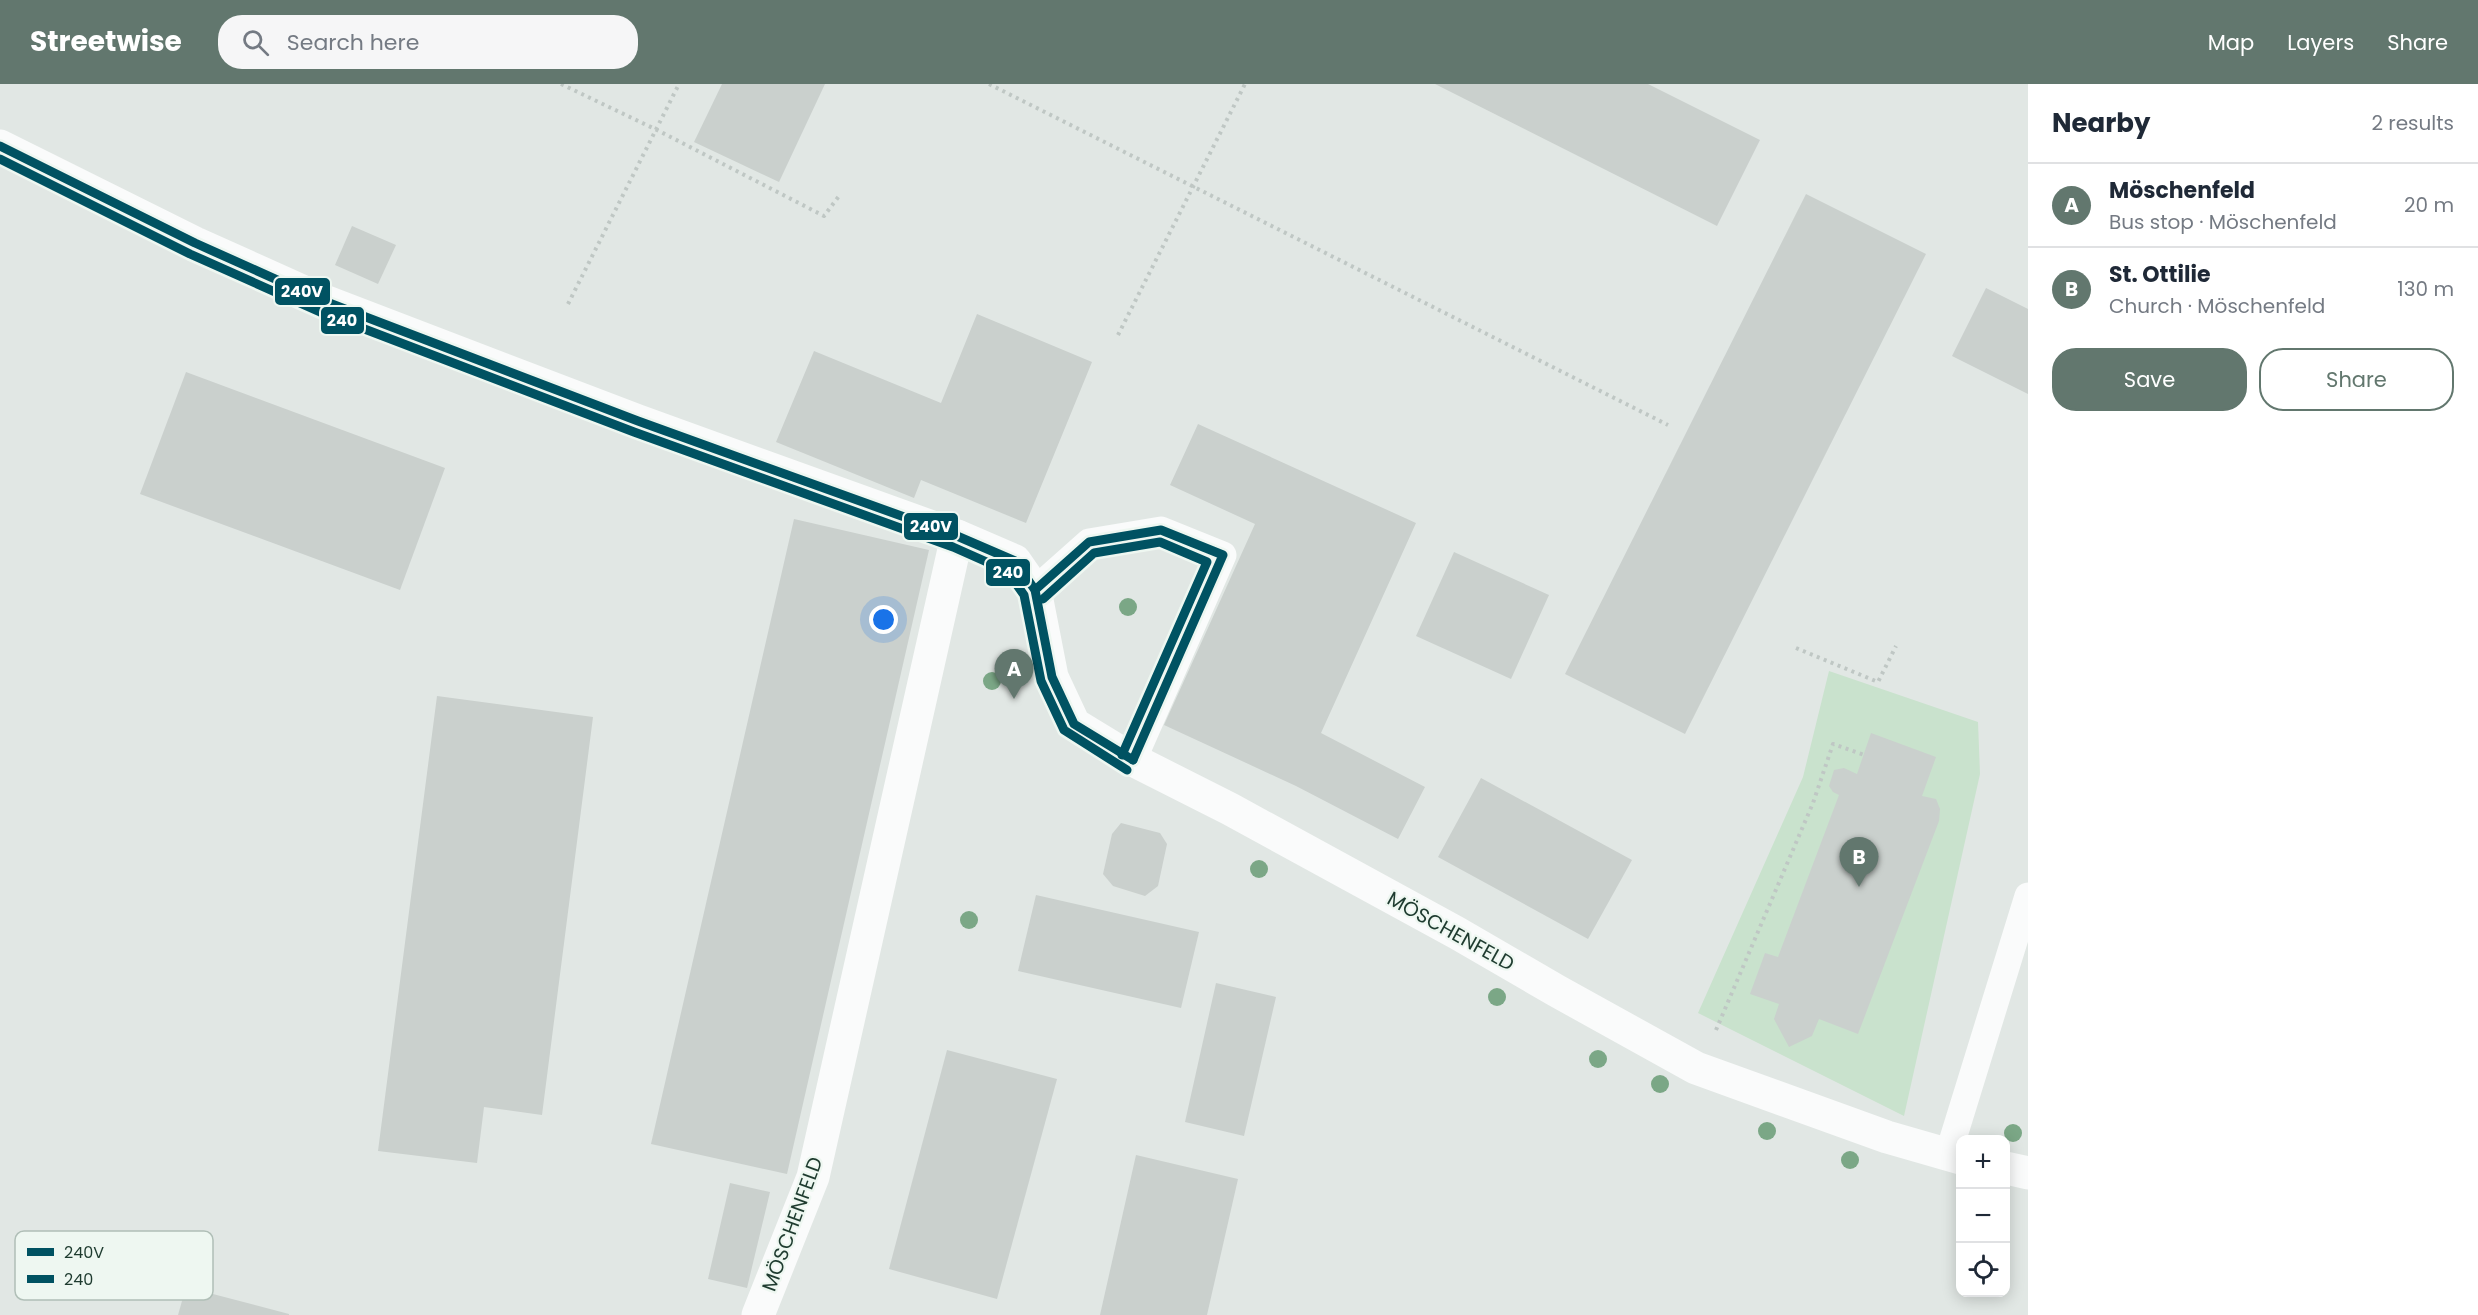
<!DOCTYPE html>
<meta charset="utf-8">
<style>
:root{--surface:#fff;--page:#f6f6f7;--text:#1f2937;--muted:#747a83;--line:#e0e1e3;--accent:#62776e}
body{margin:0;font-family:Poppins,sans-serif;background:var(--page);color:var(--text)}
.controls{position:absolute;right:18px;bottom:18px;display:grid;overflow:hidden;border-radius:12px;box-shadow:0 3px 15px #0003}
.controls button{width:54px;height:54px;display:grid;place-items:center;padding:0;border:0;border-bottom:2px solid var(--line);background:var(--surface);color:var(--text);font:30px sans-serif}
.you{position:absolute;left:884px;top:536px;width:21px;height:21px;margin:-15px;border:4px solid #fff;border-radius:50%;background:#1a73e8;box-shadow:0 0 0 9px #1a73e833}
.badge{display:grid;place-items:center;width:39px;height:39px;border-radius:50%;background:var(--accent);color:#fff;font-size:20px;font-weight:700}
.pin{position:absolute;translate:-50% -50px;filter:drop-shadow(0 2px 3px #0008)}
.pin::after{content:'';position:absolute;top:32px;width:21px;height:18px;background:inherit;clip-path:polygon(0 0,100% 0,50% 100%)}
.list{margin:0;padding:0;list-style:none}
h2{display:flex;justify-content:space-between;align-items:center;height:78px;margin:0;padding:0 24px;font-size:26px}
h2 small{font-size:20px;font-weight:400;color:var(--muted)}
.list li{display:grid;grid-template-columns:39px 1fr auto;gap:18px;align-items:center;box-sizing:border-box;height:84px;padding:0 24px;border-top:2px solid var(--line)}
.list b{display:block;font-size:22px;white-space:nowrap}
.list p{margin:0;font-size:20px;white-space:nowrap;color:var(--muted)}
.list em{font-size:20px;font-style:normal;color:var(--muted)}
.actions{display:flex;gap:12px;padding:18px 24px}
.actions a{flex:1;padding:14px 0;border:2px solid var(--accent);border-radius:24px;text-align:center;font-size:21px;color:var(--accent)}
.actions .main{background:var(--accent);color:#fff}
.icon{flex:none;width:33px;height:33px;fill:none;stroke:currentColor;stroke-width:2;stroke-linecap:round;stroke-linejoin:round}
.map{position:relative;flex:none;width:2028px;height:1231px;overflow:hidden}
header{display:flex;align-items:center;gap:36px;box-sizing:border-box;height:84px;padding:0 30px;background:var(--accent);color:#fff}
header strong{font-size:28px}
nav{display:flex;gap:33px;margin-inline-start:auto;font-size:21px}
.search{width:420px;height:54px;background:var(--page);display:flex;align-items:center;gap:15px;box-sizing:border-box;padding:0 21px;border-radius:24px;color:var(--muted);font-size:22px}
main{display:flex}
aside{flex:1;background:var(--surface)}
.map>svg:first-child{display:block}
</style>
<header>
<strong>Streetwise</strong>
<div class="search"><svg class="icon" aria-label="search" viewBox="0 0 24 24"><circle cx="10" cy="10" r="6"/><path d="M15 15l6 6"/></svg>Search here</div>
<nav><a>Map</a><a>Layers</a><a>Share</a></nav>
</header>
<main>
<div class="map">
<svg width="2028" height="1231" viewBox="0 0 2028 1231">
<rect width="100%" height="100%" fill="#e1e7e4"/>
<!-- green -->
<path fill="#c9e2cd" d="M 1829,587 L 1978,638 L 1980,690 L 1904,1032 L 1698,929 L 1803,693 Z"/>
<!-- building -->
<g fill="#cad0cd">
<path d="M 722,0 L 825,0 L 779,98 L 694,58 Z"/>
<path d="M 1435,0 L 1648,0 L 1760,56 L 1717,142 Z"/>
<path d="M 1806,110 L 1926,170 L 1685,650 L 1565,590 Z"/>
<path d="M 352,142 L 396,161 L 378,200 L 335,181 Z"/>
<path d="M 1986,204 L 2028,225 L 2028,310 L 1952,272 Z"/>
<path d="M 977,230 L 1092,278 L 1026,439 L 921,396 L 914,414 L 776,358 L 814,267 L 941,319 Z"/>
<path d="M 186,288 L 445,384 L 400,506 L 140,410 Z"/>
<path d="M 1198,340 L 1416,439 L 1321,649 L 1425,703 L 1398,755 L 1296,702 L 1164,641 L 1255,440 L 1170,401 Z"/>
<path d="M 794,435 L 929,466 L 787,1090 L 651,1060 Z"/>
<path d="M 1454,468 L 1549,511 L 1511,595 L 1416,552 Z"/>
<path d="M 437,612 L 593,633 L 542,1031 L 484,1023 L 477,1079 L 378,1067 Z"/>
<path d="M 1871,649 L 1936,673 L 1922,712 L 1936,715 L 1940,725 L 1939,737 L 1858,950 L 1819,935 L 1812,952 L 1789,963 L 1774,935 L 1779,920 L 1750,910 L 1765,869 L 1778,873 L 1839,711 L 1833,708 L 1829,702 L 1834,686 L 1844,684 L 1857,690 Z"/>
<path d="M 1481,694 L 1632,776 L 1588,855 L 1438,773 Z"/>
<path d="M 1121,739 L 1160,749 L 1167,760 L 1158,802 L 1145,812 L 1113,802 L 1103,790 L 1112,750 Z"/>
<path d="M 1036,811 L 1199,848 L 1181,924 L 1018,887 Z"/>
<path d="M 1216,899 L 1276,913 L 1244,1052 L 1185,1038 Z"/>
<path d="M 947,966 L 1057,995 L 997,1215 L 889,1185 Z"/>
<path d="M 1136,1071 L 1238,1095 L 1207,1231 L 1100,1231 Z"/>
<path d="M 730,1099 L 770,1108 L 747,1204 L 708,1195 Z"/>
<path d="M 186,1203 L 289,1230 L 289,1231 L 178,1231 Z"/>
</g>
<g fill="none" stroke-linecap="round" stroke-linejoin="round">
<!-- path -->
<g stroke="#bfc7c4" stroke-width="4" stroke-dasharray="3 4.5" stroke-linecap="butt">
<path d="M 561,0 L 657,46 L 824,132 L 839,112"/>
<path d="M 989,0 L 1668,341"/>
<path d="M 568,220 L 679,0"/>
<path d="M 1118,251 L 1245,0"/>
<path d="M 1796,564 L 1878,598 L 1896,562"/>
<path d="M 1716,946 L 1813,719 L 1833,660 L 1864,671"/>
</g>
<!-- service -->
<g stroke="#fafbfb" stroke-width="27">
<path d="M 1035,506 L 1089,458 L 1161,446 L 1223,471 L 1133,676"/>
<path d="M 1948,1071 L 2028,812"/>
</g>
<!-- minor -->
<g stroke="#fafbfb" stroke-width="33">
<path d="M 0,62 L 195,159 L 324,217 L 638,337 L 957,452 L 1015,477 L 1035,506 L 1052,593 L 1074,640 L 1133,676 L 1230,725 L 1457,849 L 1557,907 L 1696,984 L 1887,1053 L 1960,1074"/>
<path d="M 2006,1084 L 2028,1089"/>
<path d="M 758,1231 L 813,1093 L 957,452"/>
</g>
<defs>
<g id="bus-1">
<path d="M 0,62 L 195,159 L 324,217 L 638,337 L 957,452 L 1015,477 L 1035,506 L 1052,593 L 1074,640 L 1133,676"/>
<path d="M 1035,506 L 1089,458 L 1161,446 L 1223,471 L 1133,676"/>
</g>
<g id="bus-2">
<path d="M 0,75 L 190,170 L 320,228 L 634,348 L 953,463 L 1007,487 L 1024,511 L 1041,597 L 1064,646 L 1127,686"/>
<path d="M 1043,515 L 1094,469 L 1160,458 L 1207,478 L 1122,671"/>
</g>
</defs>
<!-- bus-1 casing -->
<use href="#bus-1" stroke="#eef7f1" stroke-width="14"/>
<!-- bus-2 casing -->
<use href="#bus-2" stroke="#eef7f1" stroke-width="14"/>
<!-- bus-1 -->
<use href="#bus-1" stroke="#005262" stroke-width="9"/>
<!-- bus-2 -->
<use href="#bus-2" stroke="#005262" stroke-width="9"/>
</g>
<!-- trees -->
<g fill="#7ba786">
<circle cx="1128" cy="523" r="9"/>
<circle cx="992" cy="597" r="9"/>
<circle cx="1259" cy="785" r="9"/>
<circle cx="969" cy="836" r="9"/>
<circle cx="1497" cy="913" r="9"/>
<circle cx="1598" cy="975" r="9"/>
<circle cx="1660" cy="1000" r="9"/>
<circle cx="1767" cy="1047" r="9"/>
<circle cx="2013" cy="1049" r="9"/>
<circle cx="1850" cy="1076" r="9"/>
</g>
<g text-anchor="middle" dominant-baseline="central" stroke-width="4.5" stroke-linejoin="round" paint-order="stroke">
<!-- street labels -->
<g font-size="20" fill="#1e3b2f" stroke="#eef7f1">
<text transform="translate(1451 847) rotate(29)">MÖSCHENFELD</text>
<text transform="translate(792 1140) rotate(-70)">MÖSCHENFELD</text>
</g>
</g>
<!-- legend -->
<rect x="15" y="1147" width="198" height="69" rx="9" fill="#eef7f1" stroke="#b0bfb7" stroke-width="1.5"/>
<rect x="27" y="1164" width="27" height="8" fill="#005262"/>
<rect x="27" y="1191" width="27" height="8" fill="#005262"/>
<g font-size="16" fill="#1e3b2f">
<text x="64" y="1174">240V</text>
<text x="64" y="1201">240</text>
</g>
<g stroke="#eef7f1" stroke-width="2">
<rect x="274" y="193" width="57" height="29" rx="6" fill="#005262"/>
<rect x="320" y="222" width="45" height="29" rx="6" fill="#005262"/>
<rect x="903" y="428" width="56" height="29" rx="6" fill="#005262"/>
<rect x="985" y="474" width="46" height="29" rx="6" fill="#005262"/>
</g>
<g font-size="16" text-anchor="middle" font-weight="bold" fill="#fff">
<text x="302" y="213">240V</text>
<text x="342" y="242">240</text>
<text x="931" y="448">240V</text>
<text x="1008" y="494">240</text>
</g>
</svg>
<div class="controls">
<button>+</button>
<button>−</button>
<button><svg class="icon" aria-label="locate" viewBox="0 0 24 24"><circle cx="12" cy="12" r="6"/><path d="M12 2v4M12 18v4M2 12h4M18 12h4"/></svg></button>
</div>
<div class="you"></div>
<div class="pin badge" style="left:1014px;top:615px">A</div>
<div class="pin badge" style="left:1859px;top:803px">B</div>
</div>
<aside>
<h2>Nearby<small>2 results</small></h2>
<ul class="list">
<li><span class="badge">A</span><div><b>Möschenfeld</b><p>Bus stop · Möschenfeld</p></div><em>20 m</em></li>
<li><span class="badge">B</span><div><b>St. Ottilie</b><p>Church · Möschenfeld</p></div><em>130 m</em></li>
</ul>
<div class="actions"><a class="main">Save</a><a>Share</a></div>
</aside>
</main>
